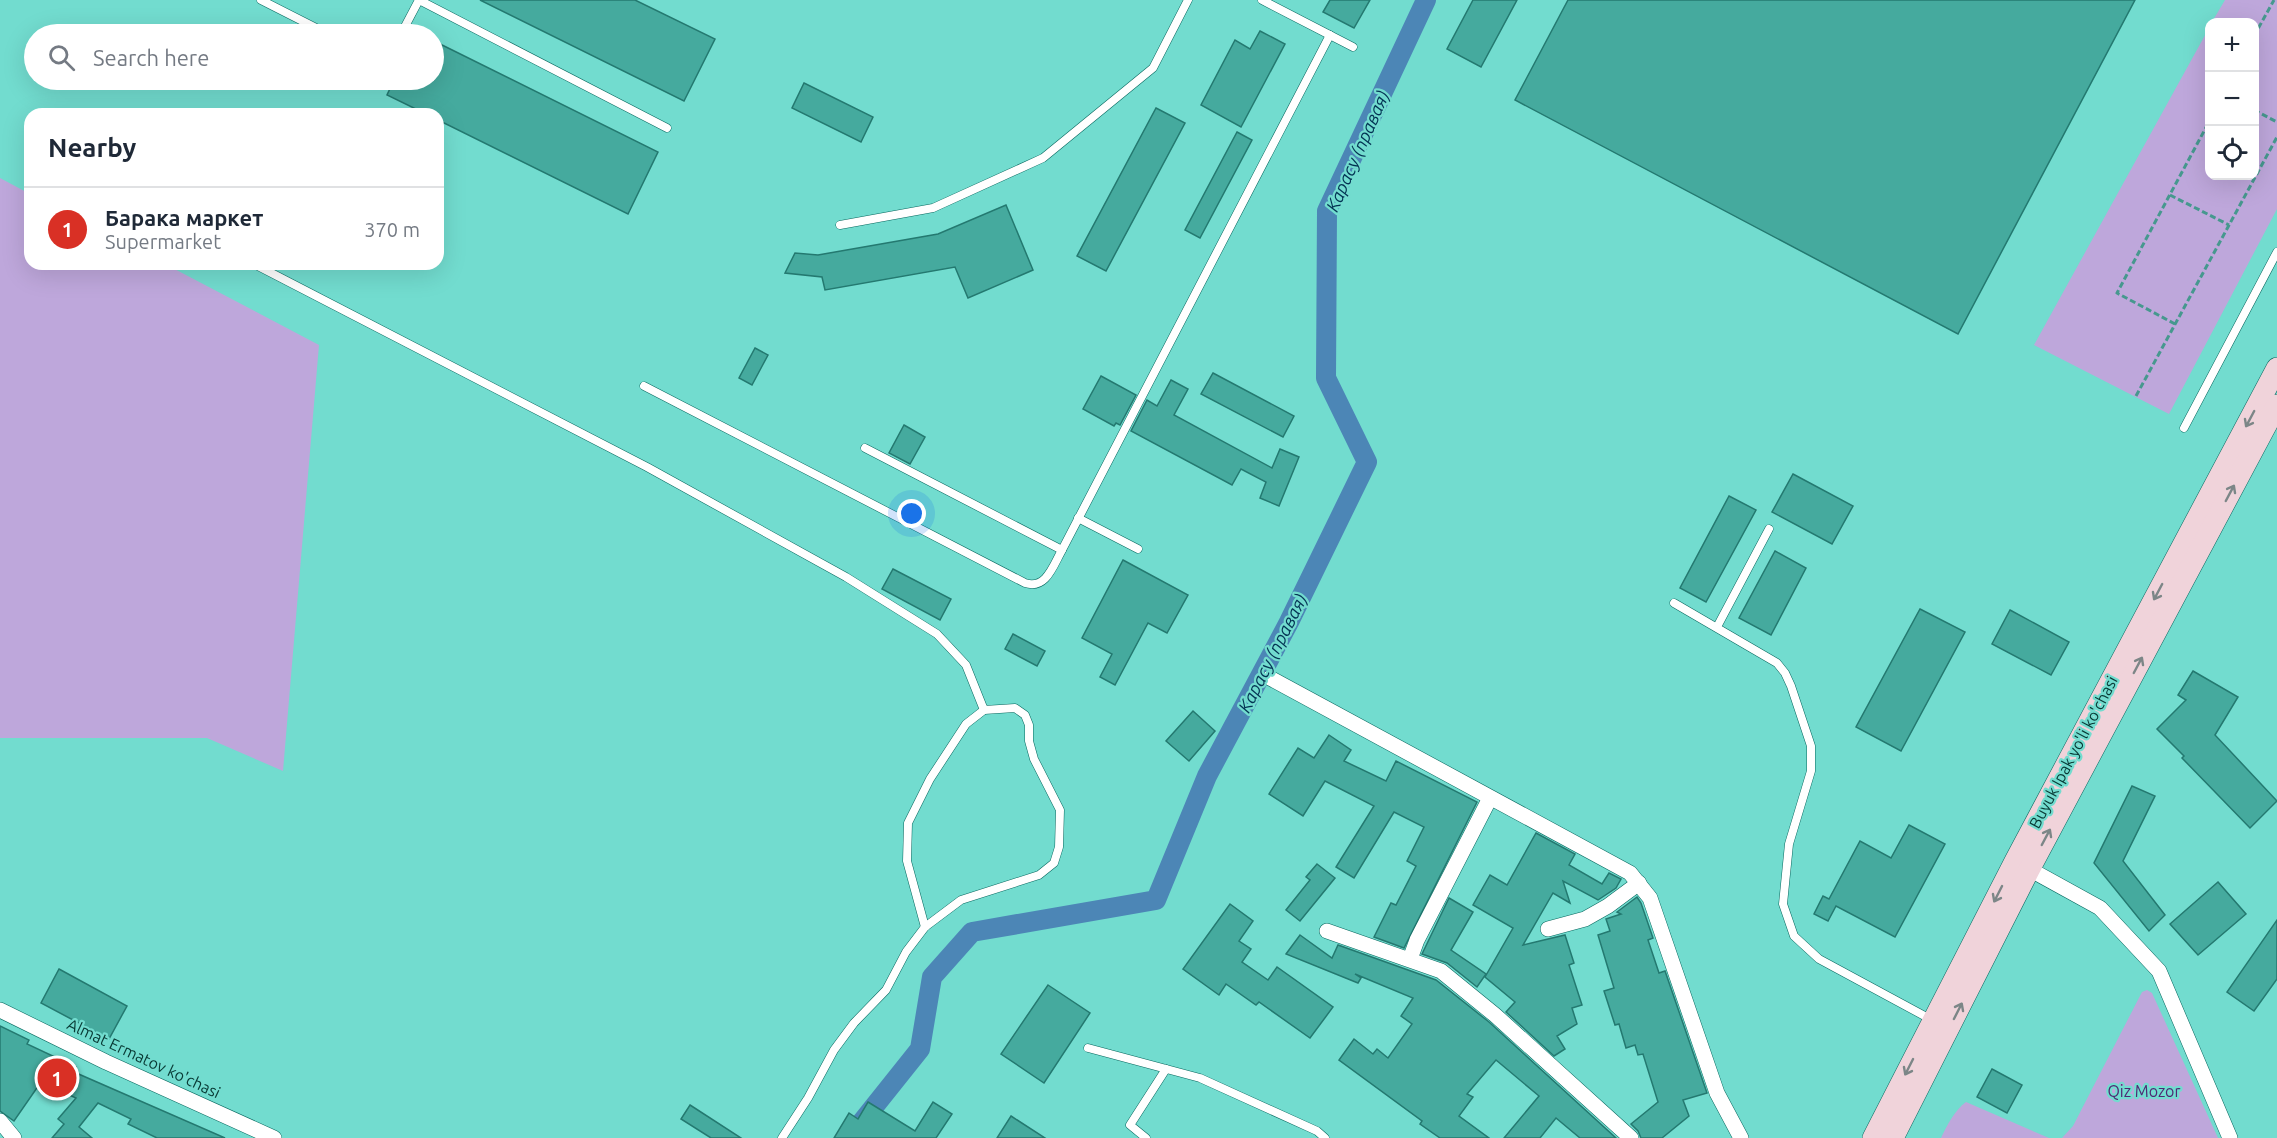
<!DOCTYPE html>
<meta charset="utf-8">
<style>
:root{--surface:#fff;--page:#f2f2f3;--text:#1f2937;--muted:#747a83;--line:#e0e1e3;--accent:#d93025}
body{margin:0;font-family:Ubuntu,sans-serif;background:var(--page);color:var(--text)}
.controls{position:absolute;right:18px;top:18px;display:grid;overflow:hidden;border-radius:12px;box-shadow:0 6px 24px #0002}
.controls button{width:54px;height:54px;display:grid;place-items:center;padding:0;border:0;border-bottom:2px solid var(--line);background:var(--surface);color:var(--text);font:30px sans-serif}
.you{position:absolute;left:912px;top:514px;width:21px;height:21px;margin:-15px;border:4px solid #fff;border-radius:50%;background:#1a73e8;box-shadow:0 0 0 9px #1a73e833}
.badge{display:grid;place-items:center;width:39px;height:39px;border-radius:50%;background:var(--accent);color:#fff;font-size:20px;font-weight:700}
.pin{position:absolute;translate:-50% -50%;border:3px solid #fff;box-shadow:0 2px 6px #0006}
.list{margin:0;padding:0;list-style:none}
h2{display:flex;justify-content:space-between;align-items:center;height:78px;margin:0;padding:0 24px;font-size:26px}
h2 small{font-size:20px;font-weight:400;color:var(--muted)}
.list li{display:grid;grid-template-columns:39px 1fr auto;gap:18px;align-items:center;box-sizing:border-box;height:84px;padding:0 24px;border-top:2px solid var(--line)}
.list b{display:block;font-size:22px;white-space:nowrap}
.list p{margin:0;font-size:20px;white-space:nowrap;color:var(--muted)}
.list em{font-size:20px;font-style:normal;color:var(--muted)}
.icon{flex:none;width:33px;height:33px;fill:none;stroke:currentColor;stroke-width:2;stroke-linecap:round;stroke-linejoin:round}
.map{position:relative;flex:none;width:2277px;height:1138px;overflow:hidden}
.search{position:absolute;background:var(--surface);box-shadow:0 6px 24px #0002;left:24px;top:24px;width:420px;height:66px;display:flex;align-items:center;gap:15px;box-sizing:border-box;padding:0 21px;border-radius:33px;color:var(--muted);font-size:22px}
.panel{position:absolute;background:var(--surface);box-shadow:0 6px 24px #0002;left:24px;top:108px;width:420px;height:162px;border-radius:18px}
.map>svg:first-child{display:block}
</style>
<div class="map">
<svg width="2277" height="1138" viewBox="0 0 2277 1138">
<rect width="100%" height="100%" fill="#72dccf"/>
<!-- green -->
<g fill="#bea7db">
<path d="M 2225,0 L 2277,0 L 2277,209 L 2169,414 L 2034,345 L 2209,28 L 2210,176 L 2254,176 L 2254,22 L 2212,22 Z"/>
<path d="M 0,178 L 30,194 L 30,264 L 165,264 L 319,345 L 283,771 L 207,738 L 0,738 Z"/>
<path d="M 2147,990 L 2152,993 L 2218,1138 L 2062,1138 L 2073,1126 L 2142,992 Z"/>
<path d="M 1966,1102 L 2049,1138 L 1941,1138 C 1947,1125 1955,1110 1966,1102 Z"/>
</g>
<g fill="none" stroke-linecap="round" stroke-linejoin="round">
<!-- canal -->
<path stroke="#4c86b6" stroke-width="20" d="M 849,1138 L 920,1049 L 932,977 L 972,932 L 1156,900 L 1207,776 L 1289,622 L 1367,462 L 1326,378 L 1327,211 L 1426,0"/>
</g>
<!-- building -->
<g fill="#45aa9e" stroke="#247970" stroke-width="1.5">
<path d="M 480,0 L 635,0 L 715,39 L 684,101 Z"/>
<path d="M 1330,0 L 1370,0 L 1354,28 L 1323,12 Z"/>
<path d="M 1473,0 L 1517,0 L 1481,67 L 1447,49 Z"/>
<path d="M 1568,0 L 2135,0 L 1958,334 L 1515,100 Z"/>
<path d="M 1260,31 L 1285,44 L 1241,127 L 1201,105 L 1235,40 L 1250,49 Z"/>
<path d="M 434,41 L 658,152 L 628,214 L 438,120 L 438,114 L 426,114 L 387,95 L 394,80 L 434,80 Z"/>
<path d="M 804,83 L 873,117 L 861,142 L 792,108 Z"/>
<path d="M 1156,108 L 1185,123 L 1106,271 L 1077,256 Z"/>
<path d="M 1237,132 L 1252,140 L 1200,238 L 1185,230 Z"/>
<path d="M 1006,205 L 1033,270 L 968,298 L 955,267 L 825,290 L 822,277 L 785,273 L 795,253 L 818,255 L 938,234 Z"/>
<path d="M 755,348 L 768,355 L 752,385 L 739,378 Z"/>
<path d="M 1213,373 L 1294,416 L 1283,437 L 1201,394 Z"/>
<path d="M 1101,376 L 1136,395 L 1120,425 L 1116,423 L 1114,426 L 1083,409 Z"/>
<path d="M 1171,380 L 1188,389 L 1174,415 L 1272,468 L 1280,449 L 1299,457 L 1279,506 L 1260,498 L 1266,482 L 1241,469 L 1232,485 L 1131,431 L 1147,400 L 1157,406 Z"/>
<path d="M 904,425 L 925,437 L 910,464 L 889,453 Z"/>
<path d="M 1793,474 L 1853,506 L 1832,544 L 1772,512 Z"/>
<path d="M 1729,496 L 1756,510 L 1706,602 L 1680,588 Z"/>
<path d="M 1775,551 L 1806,568 L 1771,635 L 1739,618 Z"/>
<path d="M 1123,560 L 1188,595 L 1167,633 L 1148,623 L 1115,685 L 1100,677 L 1112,654 L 1082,638 Z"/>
<path d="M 893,569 L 951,599 L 940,620 L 882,589 Z"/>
<path d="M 1920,609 L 1965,632 L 1901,751 L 1856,727 Z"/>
<path d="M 2010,610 L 2069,642 L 2051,675 L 1992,644 Z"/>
<path d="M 1013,634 L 1045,651 L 1037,666 L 1005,649 Z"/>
<path d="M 2193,671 L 2238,697 L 2215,735 L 2277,801 L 2250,828 L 2182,758 L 2184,756 L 2157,729 L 2186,700 L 2178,695 Z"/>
<path d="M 1193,711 L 1215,731 L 1189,761 L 1166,741 Z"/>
<path d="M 1329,735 L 1351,750 L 1344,761 L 1386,781 L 1396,761 L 1477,802 L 1404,948 L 1374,937 L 1391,903 L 1396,905 L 1416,866 L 1407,861 L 1424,827 L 1394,812 L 1354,878 L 1336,867 L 1374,806 L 1325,781 L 1303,816 L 1269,794 L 1298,748 L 1314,758 Z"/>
<path d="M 2132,786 L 2155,796 L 2123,861 L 2165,915 L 2149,931 L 2094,863 Z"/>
<path d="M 1909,825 L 1945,844 L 1895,937 L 1836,906 L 1828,921 L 1814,914 L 1823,896 L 1829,899 L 1860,841 L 1891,858 Z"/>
<path d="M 1536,833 L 1575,854 L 1569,865 L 1602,884 L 1609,873 L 1621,879 L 1616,888 L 1598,900 L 1563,881 L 1570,903 L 1553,893 L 1523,945 L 1565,935 L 1574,963 L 1569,965 L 1582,1005 L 1572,1008 L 1577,1024 L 1557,1036 L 1565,1049 L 1554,1056 L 1506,1012 L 1515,1002 L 1485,977 L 1513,928 L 1473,905 L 1490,875 L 1507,885 Z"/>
<path d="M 1317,864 L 1335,878 L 1300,921 L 1286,910 L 1310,880 L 1306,877 Z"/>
<path d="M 2218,882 L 2246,914 L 2198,955 L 2170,924 Z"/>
<path d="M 1637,897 L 1641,903 L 1653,938 L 1648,940 L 1659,973 L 1665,971 L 1707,1093 L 1683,1100 L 1689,1116 L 1662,1138 L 1641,1138 L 1638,1131 L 1631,1124 L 1658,1102 L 1643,1054 L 1638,1055 L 1635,1045 L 1626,1048 L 1619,1024 L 1615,1025 L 1604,991 L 1614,988 L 1598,935 L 1610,931 L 1606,919 L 1621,914 L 1617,912 Z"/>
<path d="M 1449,898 L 1473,912 L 1451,950 L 1486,974 L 1477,987 L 1447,963 L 1422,954 Z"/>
<path d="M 1230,904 L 1253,921 L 1239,941 L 1251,949 L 1242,962 L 1268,980 L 1277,967 L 1333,1007 L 1310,1038 L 1259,1002 L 1256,1005 L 1226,984 L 1219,995 L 1183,969 Z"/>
<path d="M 2277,920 L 2277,979 L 2254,1011 L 2227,992 Z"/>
<path d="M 1300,935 L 1332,958 L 1338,945 L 1436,980 L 1489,1022 L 1616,1138 L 1580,1138 L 1556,1118 L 1540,1138 L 1504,1138 L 1539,1096 L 1496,1060 L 1467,1094 L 1473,1097 L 1459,1116 L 1489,1138 L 1440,1138 L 1420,1124 L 1422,1121 L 1339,1060 L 1354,1039 L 1373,1054 L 1377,1049 L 1388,1058 L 1412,1024 L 1401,1016 L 1413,998 L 1355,974 L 1361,978 L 1358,983 L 1286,954 Z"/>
<path d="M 59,969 L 127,1006 L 109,1039 L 41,1003 Z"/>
<path d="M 1048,985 L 1090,1013 L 1044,1083 L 1001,1054 Z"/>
<path d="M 0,1026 L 29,1040 L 27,1044 L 76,1067 L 74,1072 L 225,1138 L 157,1138 L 128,1124 L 131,1119 L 98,1103 L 79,1127 L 92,1138 L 52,1138 L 64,1124 L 58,1119 L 76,1098 L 41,1082 L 14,1121 L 0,1111 Z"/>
<path d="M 1992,1069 L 2022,1085 L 2007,1113 L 1977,1097 Z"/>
<path d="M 868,1102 L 915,1131 L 933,1102 L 952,1114 L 936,1138 L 834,1138 L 849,1113 L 858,1119 Z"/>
<path d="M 690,1105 L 741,1138 L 711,1138 L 681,1119 Z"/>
<path d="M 1011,1116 L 1045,1138 L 997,1138 Z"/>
</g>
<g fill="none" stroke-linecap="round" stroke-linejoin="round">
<defs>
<g id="lane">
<path d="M 261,0 L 328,34"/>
<path d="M 419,0 L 667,128"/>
<path d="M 1262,0 L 1353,47"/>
<path d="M 401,34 L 419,0"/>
<path d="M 840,225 L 933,208 L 1043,158 L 1153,68 L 1188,0"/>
<path d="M 254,264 L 647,467 L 846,577 L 937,634 L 966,665 L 984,710 L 1015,708 L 1025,715 L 1029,725 L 1029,741 L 1034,759 L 1060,810 L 1059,847 L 1054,863 L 1039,875 L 961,900 L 925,927 L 906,952 L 886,990 L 854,1023 L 834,1050 L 808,1098 L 782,1138"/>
<path d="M 644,386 L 1025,583 C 1046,590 1053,566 1062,550 L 1330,35"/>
<path d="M 2184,428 L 2277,252"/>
<path d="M 865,448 L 1062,550"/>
<path d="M 1078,518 L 1138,549"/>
<path d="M 1674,603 L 1777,663 L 1785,673 L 1791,686 L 1811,746 L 1811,771 L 1789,844 L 1783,904 L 1794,936 L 1819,959 L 1932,1020"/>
<path d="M 1717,627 L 1769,529"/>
<path d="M 925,927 L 907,861 L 908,823 L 930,779 L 966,724 L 984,710"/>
<path d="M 1088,1048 L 1200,1078 L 1317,1131 L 1325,1138"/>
<path d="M 1146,1138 L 1130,1125 L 1166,1069"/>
</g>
<g id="street">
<path d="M 1270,678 L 1630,873 L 1650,898 L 1717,1093 L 1741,1138"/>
<path d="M 2022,865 L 2100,908 L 2159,971 L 2230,1138"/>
<path d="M 1548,929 L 1585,919 L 1608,906 L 1639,883"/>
<path d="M 1327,931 L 1441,971 L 1495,1015 L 1631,1138"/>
<path d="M 1410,959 L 1417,940 L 1490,798"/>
<path d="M 0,1010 L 106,1062 L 274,1138"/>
<path d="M 0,1121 L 14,1138"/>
</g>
<g id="secondary">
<path d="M 1873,1138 L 2015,861 L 2277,368"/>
<path d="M 1893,1138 L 2029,870 L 2277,405"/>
</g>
</defs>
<!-- lane casing -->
<use href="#lane" stroke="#07685f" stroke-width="9"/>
<!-- street casing -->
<use href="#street" stroke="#07685f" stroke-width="16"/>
<!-- secondary casing -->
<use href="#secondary" stroke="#07685f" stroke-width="22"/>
<!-- path -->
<g stroke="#46988e" stroke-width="3" stroke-dasharray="6 3" stroke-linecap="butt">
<path d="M 2254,36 L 2274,0"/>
<path d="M 2254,110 L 2277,122"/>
<path d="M 2170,195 L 2229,225"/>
<path d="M 2175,324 L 2117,293 L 2210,120"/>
<path d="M 2136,396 L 2277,137"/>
</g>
<!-- lane -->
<use href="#lane" stroke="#fff" stroke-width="8"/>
<!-- street -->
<use href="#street" stroke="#fff" stroke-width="15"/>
<!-- secondary -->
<use href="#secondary" stroke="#f0d3da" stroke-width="21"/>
</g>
<!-- one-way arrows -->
<defs><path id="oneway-shaft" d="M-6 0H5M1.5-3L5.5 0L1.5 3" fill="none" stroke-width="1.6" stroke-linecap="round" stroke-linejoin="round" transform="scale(1.5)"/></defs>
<g stroke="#7c8687">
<use href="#oneway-shaft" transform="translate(2250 419) rotate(118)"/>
<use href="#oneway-shaft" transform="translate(2230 493) rotate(-62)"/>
<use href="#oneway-shaft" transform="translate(2158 592) rotate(118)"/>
<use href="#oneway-shaft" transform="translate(2138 665) rotate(-62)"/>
<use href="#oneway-shaft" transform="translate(2046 837) rotate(-62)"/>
<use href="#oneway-shaft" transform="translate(1998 894) rotate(117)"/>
<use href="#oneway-shaft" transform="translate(1958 1011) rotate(-63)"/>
<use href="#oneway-shaft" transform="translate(1909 1067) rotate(117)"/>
</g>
<g text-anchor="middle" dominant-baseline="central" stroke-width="4.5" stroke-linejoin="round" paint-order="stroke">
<!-- street labels -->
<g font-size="16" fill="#083934" stroke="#72dccf">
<text transform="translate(2073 752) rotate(-62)">Buyuk Ipak yo'li ko'chasi</text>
<text transform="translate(144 1058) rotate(25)">Almat Ermatov ko'chasi</text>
</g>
<!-- park labels -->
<g font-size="16" fill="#4f2873" stroke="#72dccf">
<text x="2144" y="1091">Qiz Mozor</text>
</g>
<!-- water labels -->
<g font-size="18" font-style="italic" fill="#033353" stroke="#72dccf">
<text transform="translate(1357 151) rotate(-66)">Карасу (правая)</text>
<text transform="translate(1272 653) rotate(-63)">Карасу (правая)</text>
</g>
</g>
</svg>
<div class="controls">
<button>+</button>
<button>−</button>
<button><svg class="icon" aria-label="locate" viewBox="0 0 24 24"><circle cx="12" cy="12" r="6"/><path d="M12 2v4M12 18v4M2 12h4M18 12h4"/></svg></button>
</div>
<div class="you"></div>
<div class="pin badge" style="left:57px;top:1078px">1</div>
<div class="search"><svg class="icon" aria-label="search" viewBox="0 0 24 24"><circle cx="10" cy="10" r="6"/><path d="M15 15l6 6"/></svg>Search here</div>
<section class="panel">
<h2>Nearby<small></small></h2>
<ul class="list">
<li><span class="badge">1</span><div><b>Барака маркет</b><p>Supermarket</p></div><em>370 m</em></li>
</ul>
</section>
</div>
